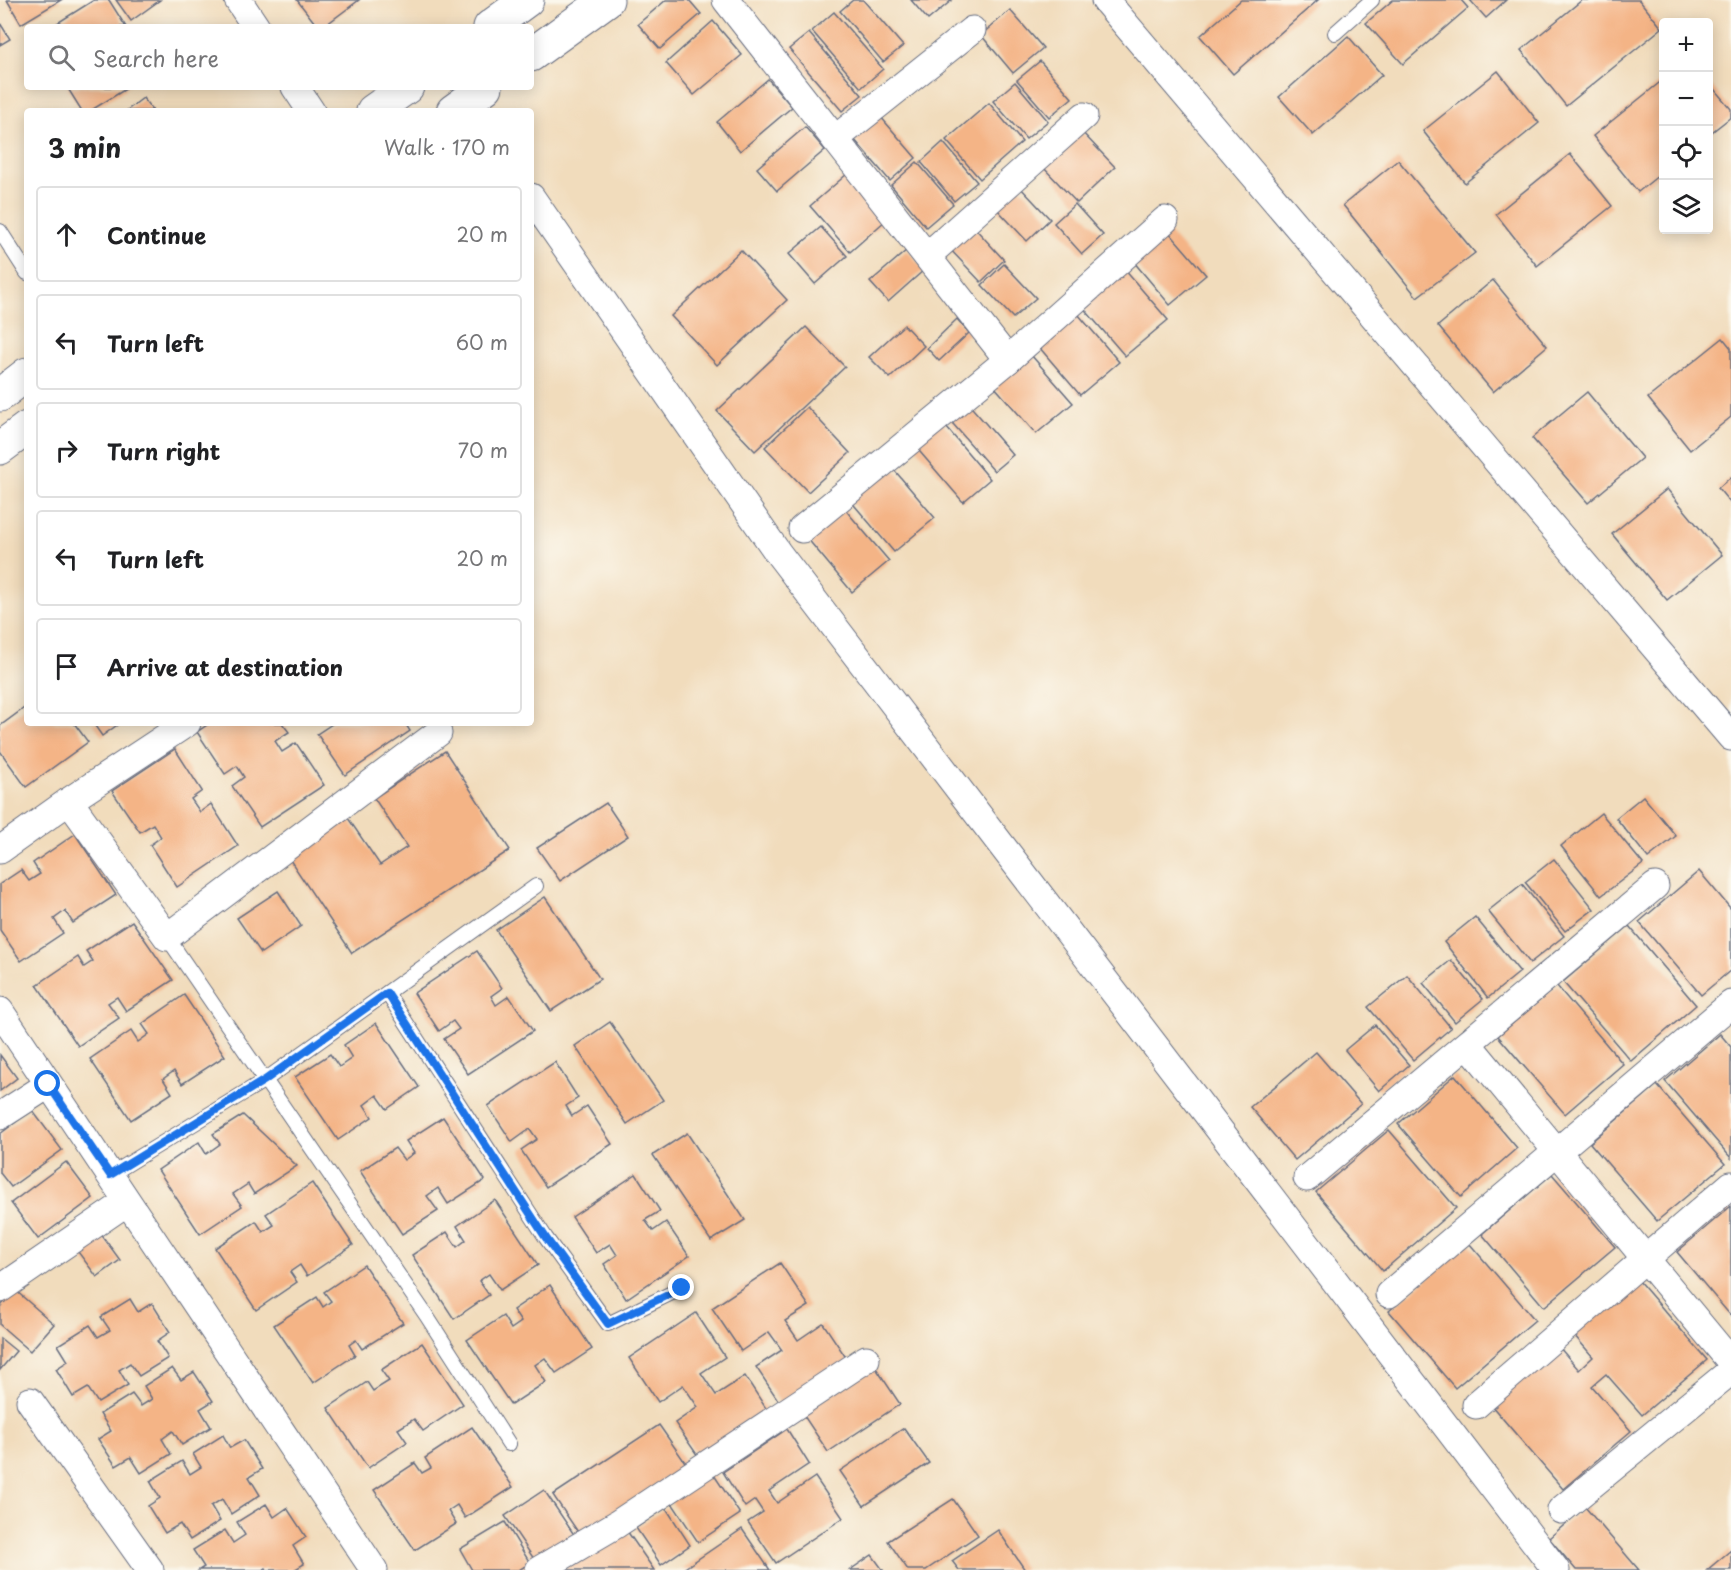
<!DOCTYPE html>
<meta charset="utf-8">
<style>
:root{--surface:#fff;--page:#f6f6f6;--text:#202124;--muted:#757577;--line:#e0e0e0}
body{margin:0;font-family:"Playpen Sans",sans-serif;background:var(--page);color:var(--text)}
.controls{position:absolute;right:18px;top:18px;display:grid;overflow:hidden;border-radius:6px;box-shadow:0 3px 15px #0003}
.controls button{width:54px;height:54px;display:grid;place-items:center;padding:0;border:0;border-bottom:2px solid var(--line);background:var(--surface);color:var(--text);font:30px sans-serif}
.stop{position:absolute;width:18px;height:18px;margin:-14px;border:4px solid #1a73e8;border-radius:50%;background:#fff}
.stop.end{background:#1a73e8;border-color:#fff;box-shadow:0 2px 6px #0008}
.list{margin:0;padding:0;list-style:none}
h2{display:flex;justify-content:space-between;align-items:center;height:78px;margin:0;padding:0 24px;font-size:26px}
h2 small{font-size:20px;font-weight:400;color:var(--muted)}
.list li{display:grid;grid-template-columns:39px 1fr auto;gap:18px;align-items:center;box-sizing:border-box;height:96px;margin:0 12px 12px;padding:0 12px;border:2px solid var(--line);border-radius:6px}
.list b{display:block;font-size:22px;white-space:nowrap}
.list em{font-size:20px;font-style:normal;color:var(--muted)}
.icon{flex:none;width:33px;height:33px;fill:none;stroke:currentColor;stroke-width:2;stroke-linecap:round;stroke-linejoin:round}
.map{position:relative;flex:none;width:1731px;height:1570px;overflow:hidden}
.search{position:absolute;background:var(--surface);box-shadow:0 3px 15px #0003;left:24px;top:24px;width:510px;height:66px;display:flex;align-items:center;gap:15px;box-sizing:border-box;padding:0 21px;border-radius:6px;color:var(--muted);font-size:22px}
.panel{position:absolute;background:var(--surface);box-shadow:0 3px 15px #0003;left:24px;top:108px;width:510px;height:618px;border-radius:6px}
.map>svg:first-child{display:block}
</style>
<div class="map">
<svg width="1731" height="1570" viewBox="0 0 1731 1570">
<rect width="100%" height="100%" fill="#fbf7ec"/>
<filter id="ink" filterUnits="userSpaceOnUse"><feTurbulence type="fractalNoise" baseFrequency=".0167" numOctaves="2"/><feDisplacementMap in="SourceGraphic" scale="12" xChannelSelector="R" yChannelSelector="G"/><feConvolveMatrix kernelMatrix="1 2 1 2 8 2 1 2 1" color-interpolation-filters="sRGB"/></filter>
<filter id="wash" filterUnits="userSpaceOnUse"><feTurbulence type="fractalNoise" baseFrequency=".008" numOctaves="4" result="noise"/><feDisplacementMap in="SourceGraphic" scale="24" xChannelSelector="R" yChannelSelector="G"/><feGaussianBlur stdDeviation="1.35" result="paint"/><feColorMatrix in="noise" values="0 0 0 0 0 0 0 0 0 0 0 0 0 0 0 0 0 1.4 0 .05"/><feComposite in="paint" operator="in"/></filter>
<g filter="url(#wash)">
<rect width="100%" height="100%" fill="#f1dcbc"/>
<g id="blocks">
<!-- building -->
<g fill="#f4b486">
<path d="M 7,0 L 61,0 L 21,24 Z"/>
<path d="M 94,0 L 109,0 L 126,27 L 51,27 Z"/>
<path d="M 116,0 L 160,0 L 131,21 Z"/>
<path d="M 297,0 L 359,0 L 323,27 L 318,27 Z"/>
<path d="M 666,0 L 689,0 L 701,14 L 660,49 L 638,24 Z"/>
<path d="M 853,0 L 863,0 L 903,46 L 883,62 L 840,11 Z"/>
<path d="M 911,0 L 952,0 L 928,20 Z"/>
<path d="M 1241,0 L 1318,0 L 1233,74 L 1200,36 Z"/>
<path d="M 1393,0 L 1461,0 L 1468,8 L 1403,64 L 1366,23 Z"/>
<path d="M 1470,0 L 1506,0 L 1486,18 Z"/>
<path d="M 1582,0 L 1639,0 L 1662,28 L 1566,106 L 1521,50 Z"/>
<path d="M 1010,10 L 1043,48 L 1013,73 L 981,35 Z"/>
<path d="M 834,12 L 883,69 L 861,88 L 812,31 Z"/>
<path d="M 713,21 L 742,55 L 694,95 L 666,63 Z"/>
<path d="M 0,23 L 10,39 L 0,45 Z"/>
<path d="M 809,33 L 862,95 L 842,111 L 789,49 Z"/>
<path d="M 1348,36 L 1382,75 L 1313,135 L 1279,97 Z"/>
<path d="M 1040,61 L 1072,98 L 1049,117 L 1017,80 Z"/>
<path d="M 1498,71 L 1539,123 L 1465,183 L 1423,131 Z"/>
<path d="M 768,79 L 792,107 L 740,151 L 717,122 Z"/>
<path d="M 1664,79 L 1664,171 L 1638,192 L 1593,136 Z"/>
<path d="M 1015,82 L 1048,121 L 1026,139 L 993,101 Z"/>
<path d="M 1708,82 L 1731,109 L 1731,117 L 1708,135 Z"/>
<path d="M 67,87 L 129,87 L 90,111 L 82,111 Z"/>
<path d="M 143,98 L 153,111 L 126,111 Z"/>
<path d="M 989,103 L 1022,142 L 980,179 L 946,140 Z"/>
<path d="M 880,116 L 916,158 L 890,181 L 854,139 Z"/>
<path d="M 805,127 L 825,150 L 777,191 L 757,168 Z"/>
<path d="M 1081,131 L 1115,167 L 1077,203 L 1043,167 Z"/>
<path d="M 943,142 L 977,182 L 954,201 L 921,162 Z"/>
<path d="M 1570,154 L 1612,206 L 1537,266 L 1496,214 Z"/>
<path d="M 1398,160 L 1475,253 L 1417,297 L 1343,205 Z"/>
<path d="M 917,162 L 953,204 L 926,227 L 891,185 Z"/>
<path d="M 847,174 L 886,220 L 850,252 L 810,206 Z"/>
<path d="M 1019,186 L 1050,219 L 1027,241 L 996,208 Z"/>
<path d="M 1075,204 L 1103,235 L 1082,254 L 1054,223 Z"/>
<path d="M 972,225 L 1004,260 L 981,282 L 948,247 Z"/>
<path d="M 821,227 L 847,256 L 815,284 L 789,254 Z"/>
<path d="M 1168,231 L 1206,275 L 1170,305 L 1133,261 Z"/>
<path d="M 741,250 L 787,300 L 717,365 L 671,316 Z"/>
<path d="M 907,250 L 924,270 L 888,302 L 870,282 Z"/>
<path d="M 1004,264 L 1036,298 L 1013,318 L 982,285 Z"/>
<path d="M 1124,269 L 1168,320 L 1125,356 L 1081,305 Z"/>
<path d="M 1493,280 L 1547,346 L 1493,392 L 1438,326 Z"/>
<path d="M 1078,314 L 1119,362 L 1080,395 L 1039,347 Z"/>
<path d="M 957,319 L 969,333 L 939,361 L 927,348 Z"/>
<path d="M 904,325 L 924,346 L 890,378 L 869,357 Z"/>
<path d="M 806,327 L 845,367 L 755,451 L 717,411 Z"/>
<path d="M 1723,338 L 1731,348 L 1731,417 L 1690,450 L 1648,398 Z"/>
<path d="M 1031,355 L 1073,403 L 1036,434 L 994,386 Z"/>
<path d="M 1587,392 L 1642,458 L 1588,503 L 1532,438 Z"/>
<path d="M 966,401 L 1013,455 L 994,471 L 947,417 Z"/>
<path d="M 807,407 L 850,453 L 808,492 L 765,447 Z"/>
<path d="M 941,421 L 990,479 L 963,502 L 914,445 Z"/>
<path d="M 890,465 L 935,518 L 894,552 L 849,499 Z"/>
<path d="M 1731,477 L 1731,504 L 1718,488 Z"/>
<path d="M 1667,489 L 1722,555 L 1667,600 L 1612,534 Z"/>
<path d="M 843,507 L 889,561 L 852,592 L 807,538 Z"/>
<path d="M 27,706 L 27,723 L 74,723 L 88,742 L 26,787 L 0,751 L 0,726 Z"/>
<path d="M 93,723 L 120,723 L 102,736 Z"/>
<path d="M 210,723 L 282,723 L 289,732 L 275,741 L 282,752 L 296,743 L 324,785 L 260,827 L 232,786 L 244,777 L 237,766 L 225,774 L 197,732 Z"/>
<path d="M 331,723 L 405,723 L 410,731 L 345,775 L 317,734 L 332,724 Z"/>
<path d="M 175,749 L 202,791 L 191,799 L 200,812 L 211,804 L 238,846 L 177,887 L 150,845 L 161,837 L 153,824 L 140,832 L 112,791 Z"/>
<path d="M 445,751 L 510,850 L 352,953 L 288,857 L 348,818 L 380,865 L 407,847 L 374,798 Z"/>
<path d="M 1643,796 L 1676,836 L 1648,858 L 1616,818 Z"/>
<path d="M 606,803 L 628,836 L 560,881 L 537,848 Z"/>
<path d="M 1601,813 L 1643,864 L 1601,896 L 1561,846 Z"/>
<path d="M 75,834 L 116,895 L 73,923 L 65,911 L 54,919 L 63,933 L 21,961 L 0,930 L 0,884 L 21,870 L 29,881 L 40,874 L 33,863 Z"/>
<path d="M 1554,859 L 1594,909 L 1565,931 L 1525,882 Z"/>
<path d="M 1699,871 L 1731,909 L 1731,970 L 1701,995 L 1639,922 Z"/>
<path d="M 1522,884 L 1564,936 L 1530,963 L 1488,911 Z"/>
<path d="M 278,891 L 301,926 L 261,953 L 237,918 Z"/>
<path d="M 545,897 L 600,979 L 551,1011 L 496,930 Z"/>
<path d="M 1475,917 L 1520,972 L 1488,998 L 1444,942 Z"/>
<path d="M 132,921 L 173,980 L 126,1011 L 117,997 L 108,1003 L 119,1018 L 78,1046 L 37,985 L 78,957 L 84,967 L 93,961 L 86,951 Z"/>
<path d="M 1629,926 L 1696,1005 L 1631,1061 L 1563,982 Z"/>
<path d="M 477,951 L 502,988 L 491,996 L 496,1005 L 509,996 L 533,1031 L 468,1074 L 444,1039 L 459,1029 L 453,1021 L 439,1031 L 414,993 Z"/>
<path d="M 1451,960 L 1483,999 L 1455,1022 L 1423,983 Z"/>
<path d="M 1407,975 L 1451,1028 L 1413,1060 L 1368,1007 Z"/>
<path d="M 1557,986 L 1623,1064 L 1565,1114 L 1498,1036 Z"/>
<path d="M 184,995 L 225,1056 L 182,1084 L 174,1071 L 163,1079 L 172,1093 L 131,1120 L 90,1059 L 131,1031 L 138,1042 L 149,1034 L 142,1024 Z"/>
<path d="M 610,1022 L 663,1100 L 627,1124 L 575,1046 Z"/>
<path d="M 376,1023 L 419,1087 L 387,1109 L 377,1095 L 364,1105 L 372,1117 L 338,1140 L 295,1077 L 330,1054 L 339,1067 L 352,1058 L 344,1045 Z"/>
<path d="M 1375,1025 L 1409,1065 L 1379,1091 L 1345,1050 Z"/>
<path d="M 1720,1034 L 1731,1047 L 1731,1158 L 1665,1081 Z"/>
<path d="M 1316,1052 L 1361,1104 L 1295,1160 L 1250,1107 Z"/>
<path d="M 0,1055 L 17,1078 L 0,1091 Z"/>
<path d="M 555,1062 L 578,1098 L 566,1106 L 572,1116 L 587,1106 L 612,1144 L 546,1187 L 521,1150 L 537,1139 L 530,1129 L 512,1142 L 488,1106 Z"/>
<path d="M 1455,1075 L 1517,1148 L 1461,1197 L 1398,1124 Z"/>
<path d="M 1657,1085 L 1725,1164 L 1657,1221 L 1590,1143 Z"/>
<path d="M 32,1110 L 62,1150 L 11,1187 L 0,1173 L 0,1134 Z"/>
<path d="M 243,1115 L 297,1166 L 254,1194 L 248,1184 L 233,1194 L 242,1206 L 200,1234 L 158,1170 L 199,1142 L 206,1154 L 220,1144 L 213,1134 Z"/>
<path d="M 443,1117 L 485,1180 L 448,1204 L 438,1188 L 427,1196 L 438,1211 L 402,1234 L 360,1171 L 395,1148 L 404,1160 L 414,1153 L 406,1141 Z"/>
<path d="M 1389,1130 L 1456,1208 L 1383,1271 L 1316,1192 Z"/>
<path d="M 687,1133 L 745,1220 L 711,1241 L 653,1155 Z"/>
<path d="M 66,1162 L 93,1198 L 38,1239 L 11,1203 Z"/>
<path d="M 636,1174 L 660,1211 L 645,1220 L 653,1231 L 666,1222 L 689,1256 L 626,1299 L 604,1264 L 617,1255 L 610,1244 L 596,1253 L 572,1217 Z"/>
<path d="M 1552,1174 L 1615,1247 L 1544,1307 L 1482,1234 Z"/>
<path d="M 312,1183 L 353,1245 L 307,1276 L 300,1265 L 290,1272 L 297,1282 L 256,1310 L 215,1248 L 256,1221 L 263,1232 L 274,1225 L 266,1214 Z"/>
<path d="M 495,1200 L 538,1265 L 500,1290 L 489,1274 L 479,1281 L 489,1295 L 454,1319 L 412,1255 L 447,1232 L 457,1247 L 466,1240 L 457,1226 Z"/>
<path d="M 1731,1206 L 1731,1316 L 1677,1252 Z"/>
<path d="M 98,1230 L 120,1260 L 97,1277 L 75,1248 Z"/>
<path d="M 1469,1243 L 1535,1320 L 1455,1388 L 1389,1311 Z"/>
<path d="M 780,1263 L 809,1306 L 785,1321 L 798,1340 L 823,1323 L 849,1362 L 782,1406 L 756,1367 L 782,1350 L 769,1332 L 741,1351 L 712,1308 Z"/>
<path d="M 364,1265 L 403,1323 L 362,1349 L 356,1340 L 349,1345 L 355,1355 L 313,1383 L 274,1325 L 317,1297 L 323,1307 L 331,1301 L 324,1292 Z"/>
<path d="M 1638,1280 L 1707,1360 L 1642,1415 L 1606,1374 L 1592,1386 L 1631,1431 L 1563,1489 L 1491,1405 L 1559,1347 L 1579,1370 L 1593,1357 L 1574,1335 Z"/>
<path d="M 550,1285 L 592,1349 L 556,1373 L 545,1358 L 535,1365 L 546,1382 L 511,1405 L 467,1340 L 503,1316 L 511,1329 L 521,1322 L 513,1310 Z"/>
<path d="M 15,1290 L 54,1324 L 30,1351 L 0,1325 L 0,1307 Z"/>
<path d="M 130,1299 L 138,1312 L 152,1303 L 170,1332 L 157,1341 L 168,1358 L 139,1376 L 130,1363 L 119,1370 L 128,1385 L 98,1403 L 88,1388 L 73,1397 L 56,1369 L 68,1361 L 58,1345 L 90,1325 L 98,1337 L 110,1330 L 101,1317 Z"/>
<path d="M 696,1313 L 725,1357 L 701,1373 L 716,1395 L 745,1376 L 769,1413 L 700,1459 L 675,1423 L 698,1407 L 683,1385 L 658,1402 L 629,1358 Z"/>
<path d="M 0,1338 L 16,1351 L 0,1370 Z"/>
<path d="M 422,1343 L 463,1404 L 423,1431 L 414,1419 L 398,1429 L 407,1442 L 368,1468 L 328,1408 L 367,1382 L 373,1391 L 389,1381 L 381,1370 Z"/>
<path d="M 874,1365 L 900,1404 L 828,1452 L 802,1413 Z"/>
<path d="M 172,1368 L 181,1380 L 194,1372 L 213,1401 L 200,1409 L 211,1427 L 182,1445 L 173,1431 L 162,1439 L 171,1454 L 141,1473 L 131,1457 L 116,1466 L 98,1439 L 111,1431 L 100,1414 L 132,1394 L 141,1406 L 152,1399 L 144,1386 Z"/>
<path d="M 659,1425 L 687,1465 L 580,1535 L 553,1495 Z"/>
<path d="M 472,1427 L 513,1487 L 465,1518 L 457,1505 L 448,1511 L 456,1524 L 415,1550 L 374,1490 L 415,1463 L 422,1473 L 431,1468 L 425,1458 Z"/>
<path d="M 904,1428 L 929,1463 L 864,1506 L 840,1471 Z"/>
<path d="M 787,1429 L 809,1464 L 769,1491 L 777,1503 L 815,1477 L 843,1518 L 776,1563 L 748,1522 L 763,1512 L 755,1500 L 745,1507 L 723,1472 Z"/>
<path d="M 223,1435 L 230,1448 L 244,1440 L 262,1469 L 249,1477 L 260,1495 L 231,1514 L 222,1499 L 211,1506 L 220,1521 L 190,1540 L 180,1524 L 165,1533 L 148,1506 L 160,1498 L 150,1481 L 182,1461 L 190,1474 L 201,1467 L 193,1454 Z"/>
<path d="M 710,1469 L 740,1514 L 698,1542 L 668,1497 Z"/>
<path d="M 544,1490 L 577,1539 L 538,1565 L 505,1516 Z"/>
<path d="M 953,1499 L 978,1535 L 926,1570 L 908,1570 L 888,1541 Z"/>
<path d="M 266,1504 L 274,1517 L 287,1508 L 306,1537 L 293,1546 L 304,1564 L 294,1570 L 267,1570 L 266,1568 L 262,1570 L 199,1570 L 204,1567 L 193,1550 L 225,1530 L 233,1543 L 245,1535 L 237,1522 Z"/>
<path d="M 1585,1507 L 1639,1570 L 1576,1570 L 1549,1538 Z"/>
<path d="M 666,1508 L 690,1545 L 661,1565 L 636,1528 Z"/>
<path d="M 505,1522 L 530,1563 L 519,1570 L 472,1570 L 460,1549 Z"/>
<path d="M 625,1528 L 654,1570 L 562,1570 Z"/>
<path d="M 742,1529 L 770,1570 L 682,1570 Z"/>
<path d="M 998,1530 L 1025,1570 L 959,1570 L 952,1561 Z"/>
<path d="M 1731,1550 L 1731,1570 L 1707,1570 Z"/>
<path d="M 872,1555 L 883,1570 L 850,1570 Z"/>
</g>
</g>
</g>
<g filter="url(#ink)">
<use href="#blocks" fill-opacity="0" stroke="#666c7f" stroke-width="1.5"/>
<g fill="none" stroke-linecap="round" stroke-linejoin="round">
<defs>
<g id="lane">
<path d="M 1335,33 L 1372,0"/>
<path d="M 0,231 L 27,273"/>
<path d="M 167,937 L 426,1315 L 509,1444"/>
<path d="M 387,993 L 546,1238 L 608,1324 L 682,1288"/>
<path d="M 110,1175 L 265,1080 L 536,886"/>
</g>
<g id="street">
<path d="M 238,0 L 256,27"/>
<path d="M 726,0 L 1008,360"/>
<path d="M 1105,0 L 1731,737"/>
<path d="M 295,87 L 311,111"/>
<path d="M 835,139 L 972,30"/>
<path d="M 531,197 L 778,553 L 1556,1570"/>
<path d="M 927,256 L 1084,116"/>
<path d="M 802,529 L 1008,360 L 1165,220"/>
<path d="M 69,801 L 167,937 L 438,733"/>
<path d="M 0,850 L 69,801 L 187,723"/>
<path d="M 0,1011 L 374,1570"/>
<path d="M 1468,1044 L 1731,1362"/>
<path d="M 0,1116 L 48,1085"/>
<path d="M 1307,1178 L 1655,886"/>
<path d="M 0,1289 L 127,1202"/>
<path d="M 1389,1294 L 1731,1004"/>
<path d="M 30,1401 L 150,1570"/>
<path d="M 1476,1405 L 1731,1185"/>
<path d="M 1561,1510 L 1731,1371"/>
<path d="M 539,1570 L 617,1524 L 866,1359"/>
</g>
<g id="secondary">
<path d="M 490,27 L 527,0"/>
<path d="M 531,55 L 607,0"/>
<path d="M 373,111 L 407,87"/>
<path d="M 453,111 L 486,87"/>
<path d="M 0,395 L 27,374"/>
<path d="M 0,448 L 27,428"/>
</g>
</defs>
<!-- lane casing -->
<use href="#lane" stroke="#666c7f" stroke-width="16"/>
<!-- street casing -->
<use href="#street" stroke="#666c7f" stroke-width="29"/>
<!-- secondary casing -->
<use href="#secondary" stroke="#666c7f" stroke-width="35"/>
<!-- lane -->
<use href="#lane" stroke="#fff" stroke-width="14"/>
<!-- street -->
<use href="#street" stroke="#fff" stroke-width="27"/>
<!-- secondary -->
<use href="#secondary" stroke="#fff" stroke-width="33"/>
</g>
</g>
<g fill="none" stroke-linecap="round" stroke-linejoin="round" filter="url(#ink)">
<!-- route -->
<path stroke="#1a73e8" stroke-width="8" d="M 48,1084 L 110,1175 L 265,1080 L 387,993 L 546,1238 L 608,1324 L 682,1288"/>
</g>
</svg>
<div class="controls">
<button>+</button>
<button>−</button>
<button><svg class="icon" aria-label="locate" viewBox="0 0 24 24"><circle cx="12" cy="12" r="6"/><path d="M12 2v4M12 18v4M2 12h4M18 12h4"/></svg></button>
<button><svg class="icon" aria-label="layers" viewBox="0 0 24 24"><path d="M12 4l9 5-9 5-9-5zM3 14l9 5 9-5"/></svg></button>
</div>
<div class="stop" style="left:48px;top:1084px"></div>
<div class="stop end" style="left:682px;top:1288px"></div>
<div class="search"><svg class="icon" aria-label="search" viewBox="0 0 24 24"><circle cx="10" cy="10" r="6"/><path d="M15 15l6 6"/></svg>Search here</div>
<section class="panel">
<h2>3 min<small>Walk · 170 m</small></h2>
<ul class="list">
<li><svg class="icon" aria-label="ahead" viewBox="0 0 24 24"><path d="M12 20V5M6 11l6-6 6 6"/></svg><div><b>Continue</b></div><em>20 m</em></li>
<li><svg class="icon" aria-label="left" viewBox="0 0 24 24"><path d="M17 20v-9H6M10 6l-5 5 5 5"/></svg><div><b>Turn left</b></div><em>60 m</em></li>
<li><svg class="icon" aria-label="right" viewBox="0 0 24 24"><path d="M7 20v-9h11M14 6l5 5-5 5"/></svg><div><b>Turn right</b></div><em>70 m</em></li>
<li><svg class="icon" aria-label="left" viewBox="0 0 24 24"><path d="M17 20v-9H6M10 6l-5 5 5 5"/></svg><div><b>Turn left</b></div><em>20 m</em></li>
<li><svg class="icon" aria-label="arrive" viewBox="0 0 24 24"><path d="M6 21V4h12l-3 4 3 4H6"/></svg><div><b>Arrive at destination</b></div></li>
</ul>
</section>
</div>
